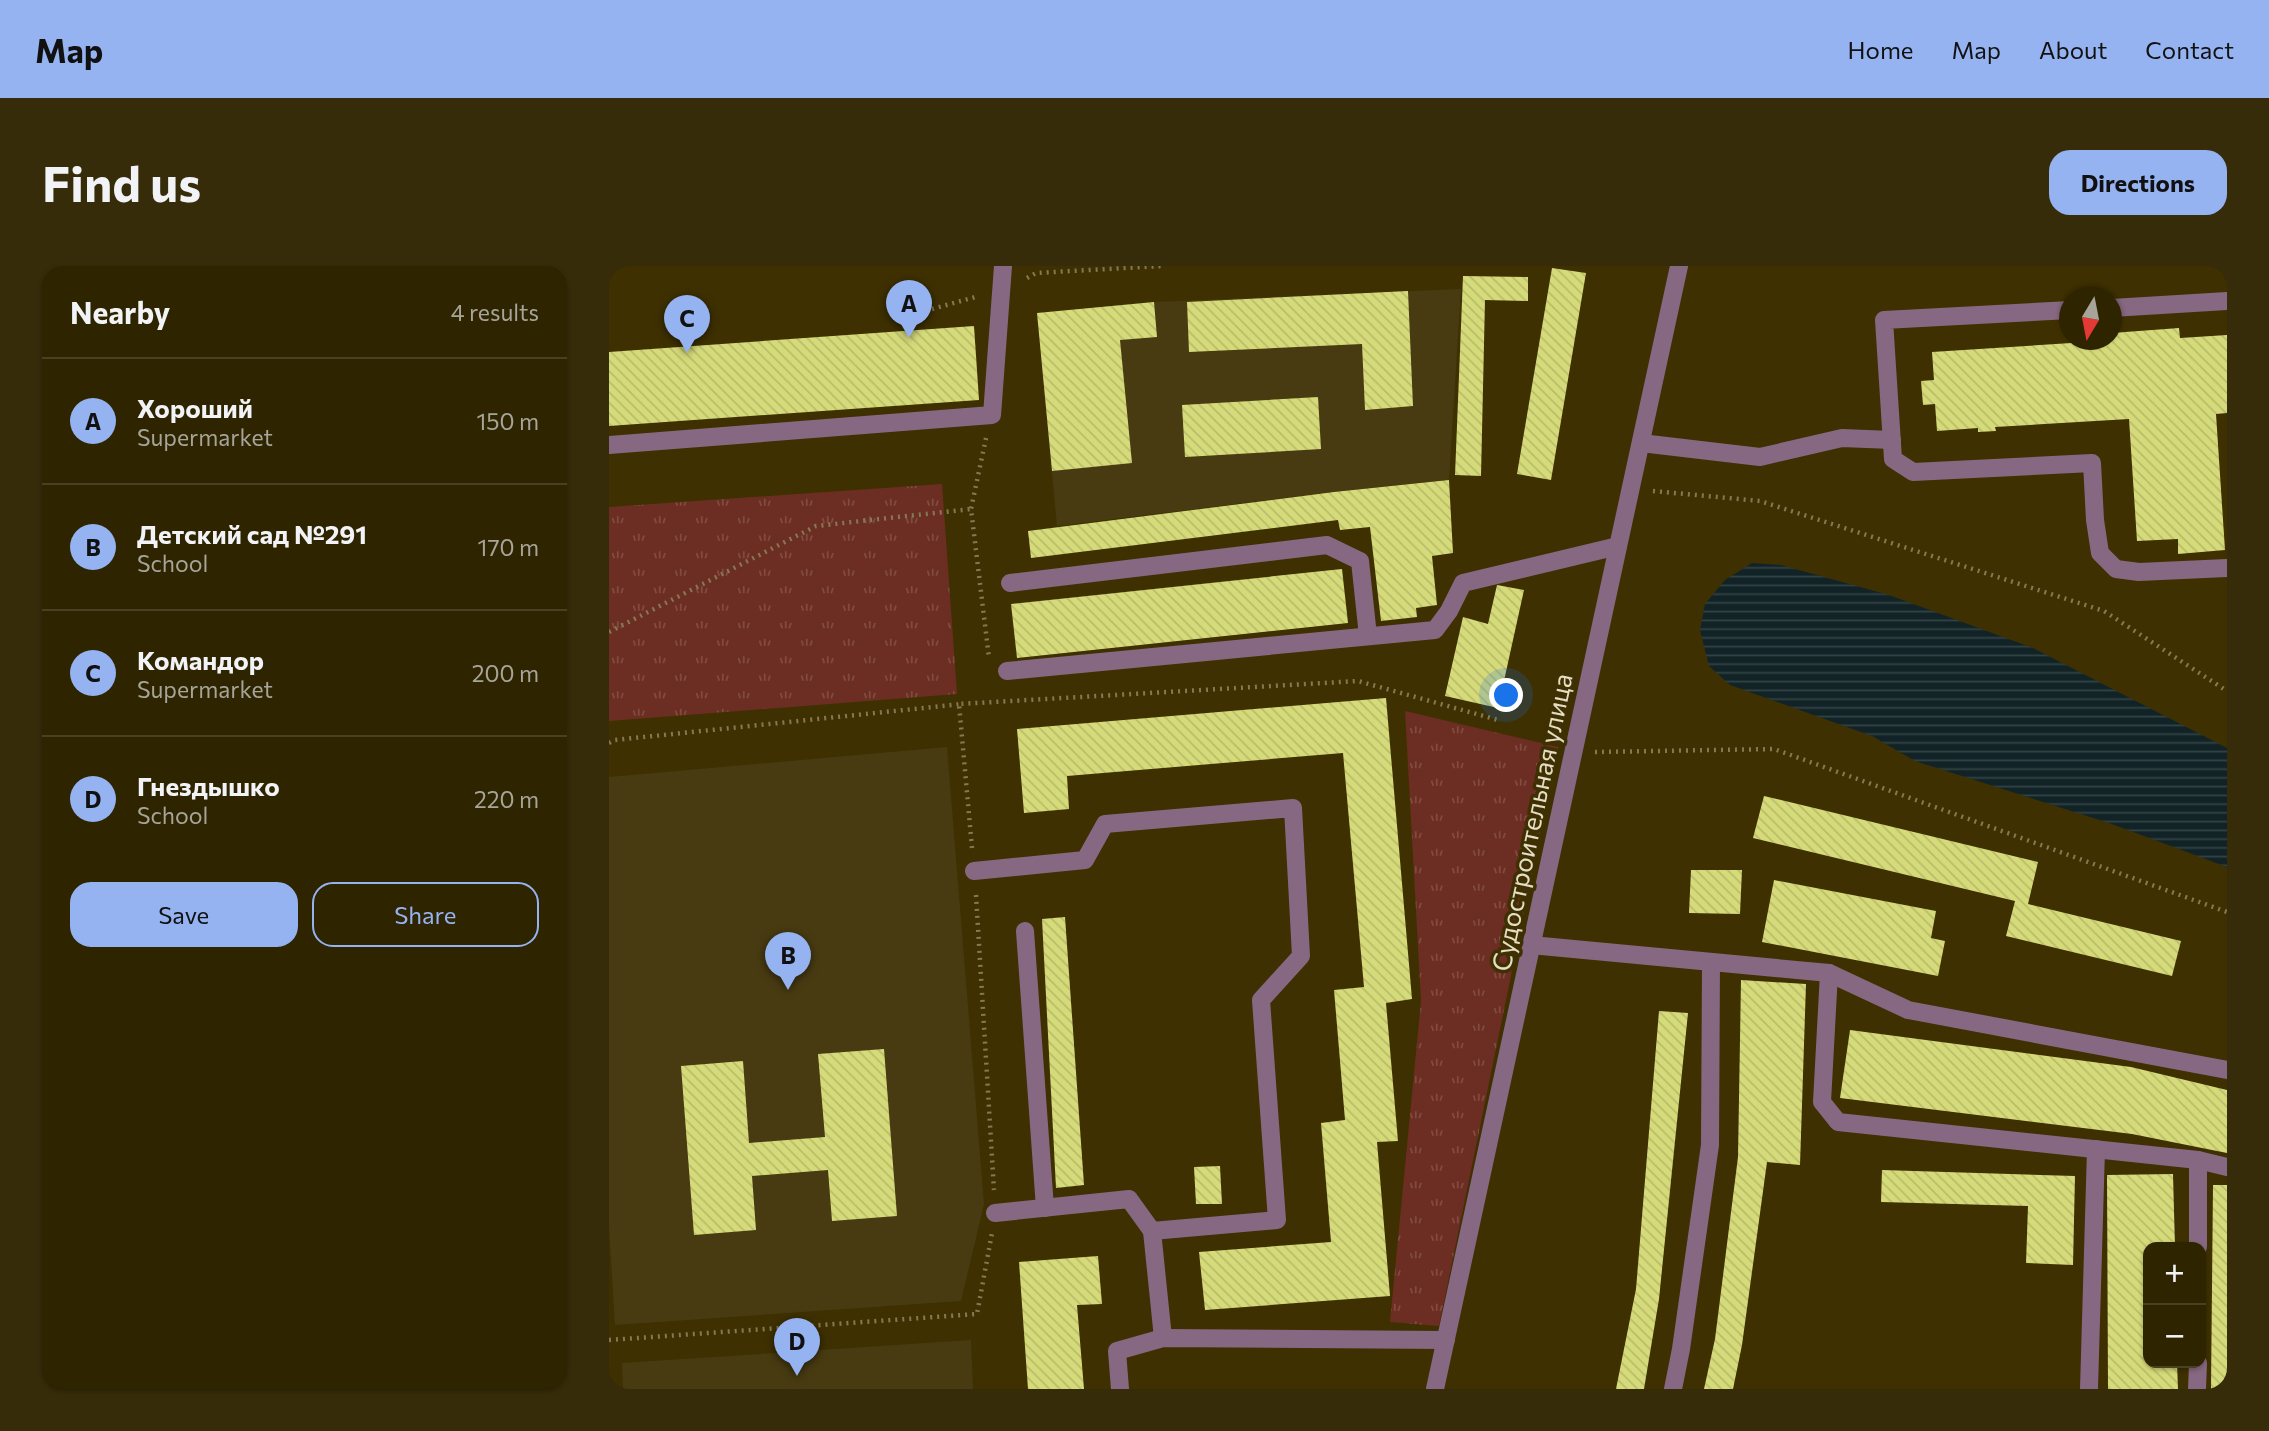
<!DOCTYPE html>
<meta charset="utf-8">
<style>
:root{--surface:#2e2400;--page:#362c0a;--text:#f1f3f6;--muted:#a7a499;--line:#494122;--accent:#95b2f1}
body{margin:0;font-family:Commissioner,sans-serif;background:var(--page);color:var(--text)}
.controls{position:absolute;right:21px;bottom:21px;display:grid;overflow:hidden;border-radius:14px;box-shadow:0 2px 5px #0004}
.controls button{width:63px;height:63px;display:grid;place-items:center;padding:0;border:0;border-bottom:2px solid var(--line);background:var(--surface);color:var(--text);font:35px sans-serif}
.compass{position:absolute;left:1450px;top:21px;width:63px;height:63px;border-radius:50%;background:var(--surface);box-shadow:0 2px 5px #0004;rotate:190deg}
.you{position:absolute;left:898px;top:430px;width:24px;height:24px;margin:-18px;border:5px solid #fff;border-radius:50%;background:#1a73e8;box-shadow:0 0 0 10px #1a73e833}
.badge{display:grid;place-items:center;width:46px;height:46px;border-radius:50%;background:var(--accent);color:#111;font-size:23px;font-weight:700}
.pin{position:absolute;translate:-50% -58px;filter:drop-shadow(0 2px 4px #0008)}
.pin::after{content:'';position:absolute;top:37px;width:24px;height:21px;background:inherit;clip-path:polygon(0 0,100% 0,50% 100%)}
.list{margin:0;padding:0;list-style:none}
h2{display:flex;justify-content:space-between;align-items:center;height:91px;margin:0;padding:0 28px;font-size:30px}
h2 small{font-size:23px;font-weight:400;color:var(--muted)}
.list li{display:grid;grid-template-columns:46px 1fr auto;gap:21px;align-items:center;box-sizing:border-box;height:126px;padding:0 28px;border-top:2px solid var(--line)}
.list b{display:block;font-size:26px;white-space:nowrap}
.list p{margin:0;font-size:23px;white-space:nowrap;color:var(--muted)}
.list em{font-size:23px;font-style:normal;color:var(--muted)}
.actions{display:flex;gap:14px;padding:21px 28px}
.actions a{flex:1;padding:16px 0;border:2px solid var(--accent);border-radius:21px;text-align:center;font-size:24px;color:var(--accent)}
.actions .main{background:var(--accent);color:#111}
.map{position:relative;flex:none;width:1618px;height:1123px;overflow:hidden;border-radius:21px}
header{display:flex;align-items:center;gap:42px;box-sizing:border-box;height:98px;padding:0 35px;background:var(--accent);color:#111}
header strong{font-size:33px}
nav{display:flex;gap:38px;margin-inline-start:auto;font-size:24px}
.intro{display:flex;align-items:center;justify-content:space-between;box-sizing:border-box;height:168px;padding:0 42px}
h1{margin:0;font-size:49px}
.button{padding:18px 32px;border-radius:21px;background:var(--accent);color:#111;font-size:24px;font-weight:700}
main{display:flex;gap:42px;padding:0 42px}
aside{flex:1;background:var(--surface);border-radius:21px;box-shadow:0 2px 5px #0004}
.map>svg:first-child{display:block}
</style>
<header>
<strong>Map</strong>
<nav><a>Home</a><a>Map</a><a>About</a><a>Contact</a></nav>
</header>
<div class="intro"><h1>Find us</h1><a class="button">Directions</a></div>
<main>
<aside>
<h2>Nearby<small>4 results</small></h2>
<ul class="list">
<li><span class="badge">A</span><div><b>Хороший</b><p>Supermarket</p></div><em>150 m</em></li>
<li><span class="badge">B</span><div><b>Детский сад №291</b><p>School</p></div><em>170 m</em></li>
<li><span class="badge">C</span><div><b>Командор</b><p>Supermarket</p></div><em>200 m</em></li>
<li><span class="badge">D</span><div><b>Гнездышко</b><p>School</p></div><em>220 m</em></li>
</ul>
<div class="actions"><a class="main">Save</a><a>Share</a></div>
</aside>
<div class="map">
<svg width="1618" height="1123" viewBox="0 0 1618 1123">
<defs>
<pattern id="park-tufts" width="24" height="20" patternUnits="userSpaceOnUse" patternTransform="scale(1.75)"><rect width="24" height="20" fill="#6c2d22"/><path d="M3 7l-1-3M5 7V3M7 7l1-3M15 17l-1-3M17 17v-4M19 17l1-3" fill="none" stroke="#814b41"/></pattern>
<pattern id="water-rules" width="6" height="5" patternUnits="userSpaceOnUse" patternTransform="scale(1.75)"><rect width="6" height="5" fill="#112326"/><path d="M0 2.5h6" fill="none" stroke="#344244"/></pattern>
<pattern id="building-back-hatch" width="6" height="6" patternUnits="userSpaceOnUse" patternTransform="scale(1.75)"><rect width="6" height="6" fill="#d6db79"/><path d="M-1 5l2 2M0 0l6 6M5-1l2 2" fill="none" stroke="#b9bc6d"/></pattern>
</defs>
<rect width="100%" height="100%" fill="#3e3000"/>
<!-- built -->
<g fill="#483b12">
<path d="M 852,23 L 840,214 L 725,226 L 448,260 L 428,47 L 545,36 Z"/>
<path d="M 338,481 L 375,938 L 352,1035 L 6,1059 L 0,961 L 0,511 Z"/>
<path d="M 362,1074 L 364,1123 L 14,1123 L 13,1097 Z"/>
</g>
<!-- park -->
<g fill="url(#park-tufts)">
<path d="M 333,218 L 348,428 L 0,455 L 0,241 Z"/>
<path d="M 796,445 L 949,481 L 830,1060 L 781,1056 L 812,735 Z"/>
</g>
<!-- water -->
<path fill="url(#water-rules)" d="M 1143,297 L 1172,299 L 1280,329 L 1424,382 L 1618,482 L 1618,601 L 1500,557 L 1306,495 L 1263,470 L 1121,419 L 1100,400 L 1091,364 L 1096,338 L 1116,314 Z"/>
<!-- building -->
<g fill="url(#building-back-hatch)">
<path d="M 943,2 L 977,7 L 942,214 L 908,208 Z"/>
<path d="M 854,10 L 919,11 L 919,35 L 876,34 L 872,210 L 846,209 Z"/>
<path d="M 799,25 L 804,140 L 756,144 L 753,78 L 580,86 L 578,36 Z"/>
<path d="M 545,36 L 548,71 L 511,74 L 523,197 L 443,205 L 428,47 Z"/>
<path d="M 365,60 L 370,134 L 0,160 L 0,86 Z"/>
<path d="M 1570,62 L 1571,72 L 1618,69 L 1618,147 L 1607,148 L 1616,284 L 1569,288 L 1569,273 L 1528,275 L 1520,153 L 1386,161 L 1387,165 L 1369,166 L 1369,162 L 1328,165 L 1326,138 L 1314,139 L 1312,115 L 1325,114 L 1323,86 L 1478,76 L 1477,74 L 1503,74 L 1503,67 Z"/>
<path d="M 709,131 L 712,183 L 576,191 L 573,139 Z"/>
<path d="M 840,214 L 844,287 L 823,290 L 828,339 L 807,342 L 808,351 L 772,355 L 761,261 L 731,264 L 729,254 L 422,292 L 419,265 L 725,226 Z"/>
<path d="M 733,303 L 739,357 L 408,392 L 402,338 Z"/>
<path d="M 888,319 L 915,324 L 889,442 L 836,430 L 854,351 L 879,358 Z"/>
<path d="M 777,432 L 803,733 L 777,737 L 789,875 L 768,876 L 781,1030 L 596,1044 L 590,986 L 722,976 L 712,857 L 736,854 L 725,724 L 755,721 L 734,487 L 458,510 L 460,543 L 415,547 L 408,463 Z"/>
<path d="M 1155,530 L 1429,596 L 1419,638 L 1572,675 L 1563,710 L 1397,670 L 1406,635 L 1144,572 Z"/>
<path d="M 1082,604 L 1133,604 L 1131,648 L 1080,647 Z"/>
<path d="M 1165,614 L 1327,645 L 1322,672 L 1336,675 L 1329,710 L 1153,676 Z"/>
<path d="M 456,651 L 475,919 L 447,922 L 433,653 Z"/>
<path d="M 1132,714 L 1197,718 L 1191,899 L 1158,896 L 1133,1079 L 1124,1123 L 1095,1123 L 1106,1073 L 1129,891 Z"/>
<path d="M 1050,745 L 1079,747 L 1050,1033 L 1035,1123 L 1007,1123 L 1027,1023 Z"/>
<path d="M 1241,764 L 1522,801 L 1618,824 L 1618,887 L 1523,868 L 1231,832 Z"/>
<path d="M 275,783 L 288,950 L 223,955 L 219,904 L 143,910 L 147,964 L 85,969 L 72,800 L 134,795 L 140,877 L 216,871 L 209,788 Z"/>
<path d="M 611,900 L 613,938 L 587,938 L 585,901 Z"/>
<path d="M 1273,904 L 1466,910 L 1464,999 L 1417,997 L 1419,940 L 1272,936 Z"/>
<path d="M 1564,908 L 1566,981 L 1539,981 L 1539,1097 L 1568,1097 L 1569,1123 L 1499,1123 L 1498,909 Z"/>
<path d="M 1604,919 L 1618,919 L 1618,1123 L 1602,1123 Z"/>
<path d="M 489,990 L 493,1038 L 468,1039 L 475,1123 L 419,1123 L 410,996 Z"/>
</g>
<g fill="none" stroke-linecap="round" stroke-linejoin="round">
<!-- path -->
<g stroke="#857953" stroke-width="4.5" stroke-dasharray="2 5" stroke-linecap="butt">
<path d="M 418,12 L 427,7 L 552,0"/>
<path d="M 323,43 L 370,30"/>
<path d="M 377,172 L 362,243 L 380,392"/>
<path d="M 1044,225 L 1151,235 L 1495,345 L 1618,425"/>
<path d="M 0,366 L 207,260 L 362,243"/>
<path d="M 0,477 L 6,474 L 353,438"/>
<path d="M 986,486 L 1165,483 L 1618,646"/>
<path d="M 363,582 L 350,438 L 749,415 L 889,454"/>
<path d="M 367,629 L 385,924"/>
<path d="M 0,1074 L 368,1048 L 383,967"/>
</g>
<!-- minor -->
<g stroke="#876882" stroke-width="18">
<path d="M 1503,42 L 1618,35"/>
<path d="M 1461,44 L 1275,54 L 1284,193 L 1304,206 L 1483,197 L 1486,254 L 1491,287 L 1507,303 L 1530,306 L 1618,302"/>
<path d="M 1032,177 L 1151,191 L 1233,172 L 1283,174"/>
<path d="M 0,179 L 383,149 L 394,0"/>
<path d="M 401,317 L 718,279 L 751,295 L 759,370"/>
<path d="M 398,405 L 826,364 L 840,345 L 854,317 L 1009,280"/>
<path d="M 365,605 L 476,594 L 496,558 L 684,542 L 692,690 L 652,734 L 668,954 L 543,965 L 554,1072"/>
<path d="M 416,665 L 436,942"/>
<path d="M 922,679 L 1220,707 L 1299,744 L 1618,804"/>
<path d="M 1220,707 L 1213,836 L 1229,856 L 1589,894 L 1589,981"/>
<path d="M 1589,894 L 1618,901"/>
<path d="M 386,947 L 520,933 L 543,965"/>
<path d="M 511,1123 L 508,1085 L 554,1072 L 837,1074"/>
<path d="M 826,1123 L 1070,0"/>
<path d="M 1064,1123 L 1072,1083 L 1101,879 L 1102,697"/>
<path d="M 1480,1123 L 1487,883"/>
<path d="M 1588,1123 L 1589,1097"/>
</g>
</g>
<g text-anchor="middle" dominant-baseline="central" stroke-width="7" stroke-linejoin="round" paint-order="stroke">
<!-- street labels -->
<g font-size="26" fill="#e5ddc5" stroke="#3e3000">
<text transform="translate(922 556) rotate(-78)">Судостроительная улица</text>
</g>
</g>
</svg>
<div class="controls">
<button>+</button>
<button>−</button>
</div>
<svg class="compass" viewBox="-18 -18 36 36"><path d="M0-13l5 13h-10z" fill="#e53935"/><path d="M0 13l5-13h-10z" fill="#a7a499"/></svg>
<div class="you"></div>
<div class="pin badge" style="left:300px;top:72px">A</div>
<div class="pin badge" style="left:179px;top:724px">B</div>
<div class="pin badge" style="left:78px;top:87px">C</div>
<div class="pin badge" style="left:188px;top:1110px">D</div>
</div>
</main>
